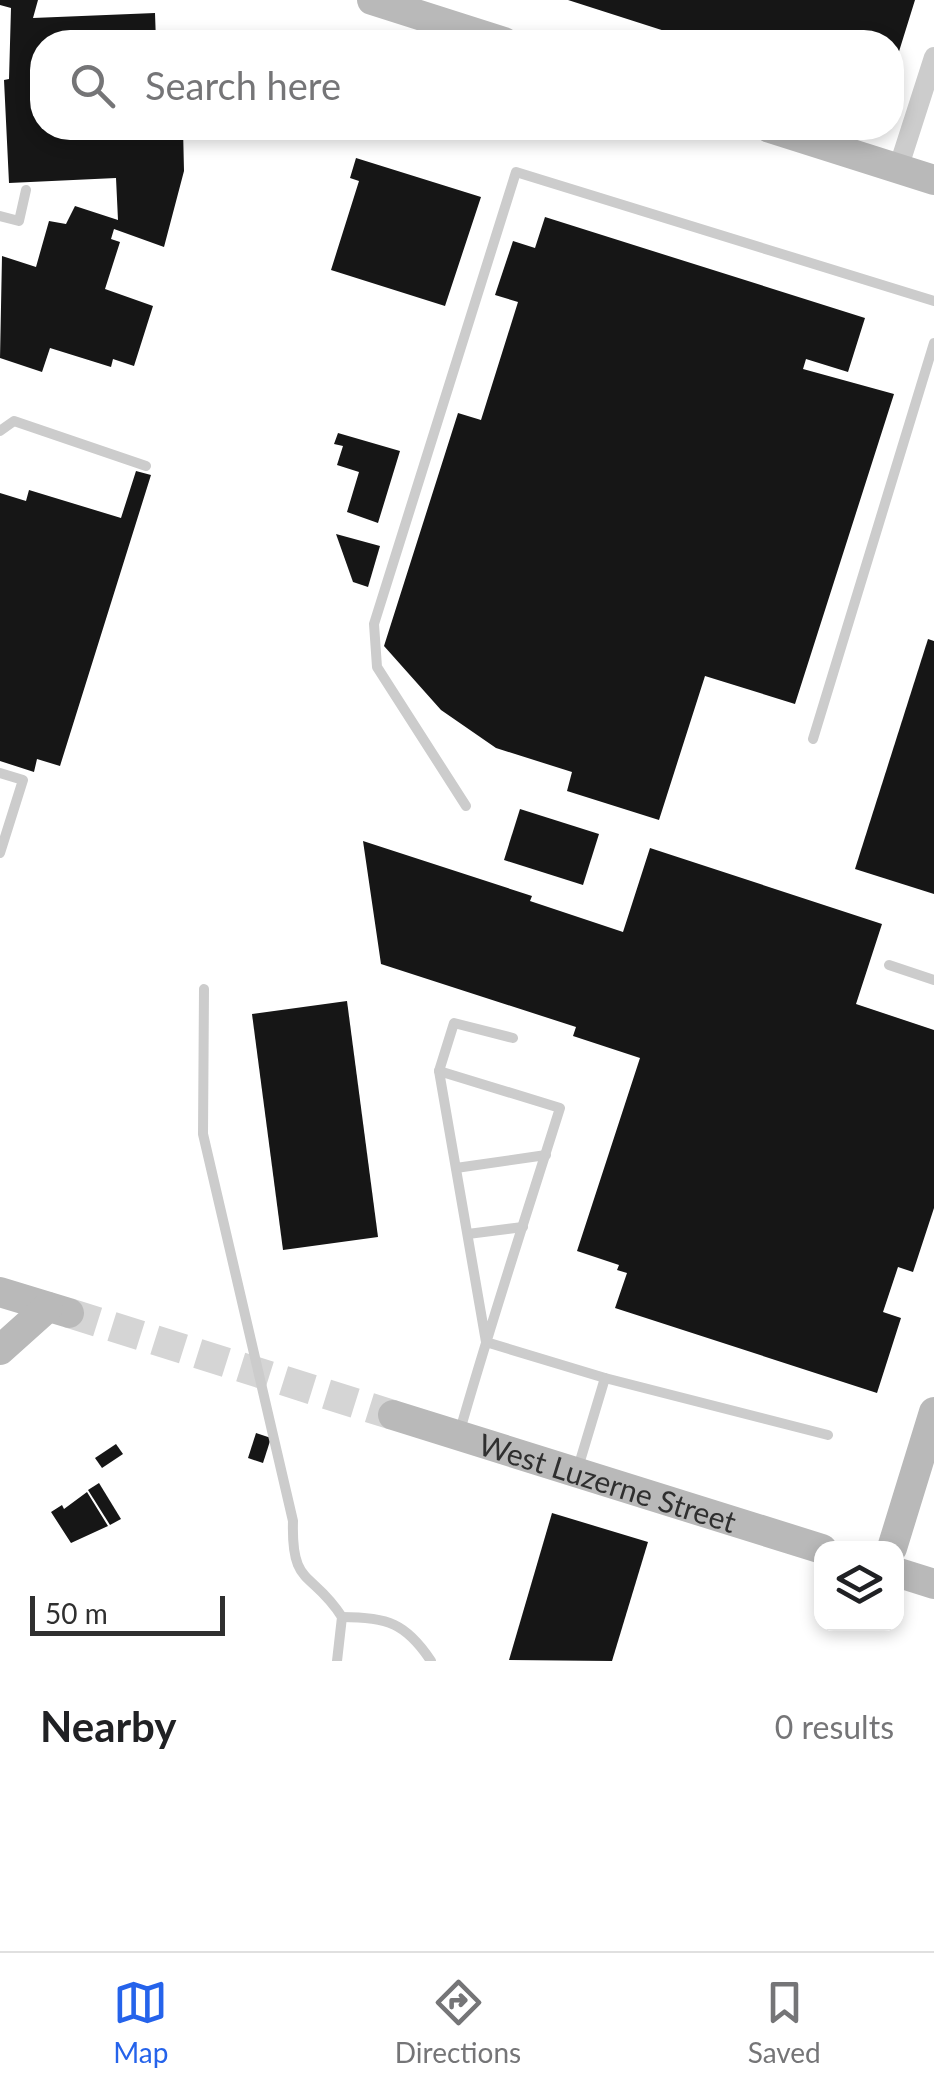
<!DOCTYPE html>
<style>
:root{--surface:#fff;--page:#f2f2f2;--text:#202124;--muted:#757577;--line:#e0e0e0;--accent:#2563eb}
body{margin:0;font-family:Lato,sans-serif;background:var(--page);color:var(--text)}
.controls{position:absolute;right:30px;bottom:30px;display:grid;overflow:hidden;border-radius:20px;box-shadow:0 5px 15px #0003}
.controls button{width:90px;height:90px;display:grid;place-items:center;padding:0;border:0;border-bottom:2px solid var(--line);background:var(--surface);color:var(--text);font:50px sans-serif}
.scale{position:absolute;left:30px;bottom:25px;width:195px;box-sizing:border-box;padding-left:10px;border:5px solid #2f2f2f;border-top:0;font-size:28px;line-height:35px;white-space:nowrap;color:#2f2f2f;-webkit-text-stroke:8px #fff;paint-order:stroke}
.list{margin:0;padding:0;list-style:none}
h2{display:flex;justify-content:space-between;align-items:center;height:130px;margin:0;padding:0 40px;font-size:42px}
h2 small{font-size:32px;font-weight:400;color:var(--muted)}
.icon{flex:none;width:55px;height:55px;fill:none;stroke:currentColor;stroke-width:2;stroke-linecap:round;stroke-linejoin:round}
.map{position:relative;flex:none;width:934px;height:1661px;overflow:hidden}
.search{position:absolute;background:var(--surface);box-shadow:0 5px 15px #0003;left:30px;right:30px;top:30px;height:110px;display:flex;align-items:center;gap:25px;box-sizing:border-box;padding:0 35px;border-radius:40px;color:var(--muted);font-size:38px}
.sheet{height:290px;background:var(--surface)}
nav{display:flex;justify-content:space-around;align-items:center;box-sizing:border-box;height:140px;border-top:2px solid var(--line);background:var(--surface);font-size:28px;color:var(--muted)}
nav a{display:grid;justify-items:center;gap:5px}
nav .on{color:var(--accent)}
.map>svg:first-child{display:block}
</style>
<div class="map">
<svg width="934" height="1661" viewBox="0 0 934 1661">
<rect width="100%" height="100%" fill="#fff"/>
<!-- building -->
<g fill="#161616">
<path d="M 0,0 L 38,0 L 33,18 L 155,13 L 156,42 L 42,42 L 42,128 L 183,128 L 184,171 L 164,247 L 114,229 L 111,239 L 120,242 L 105,289 L 153,306 L 134,366 L 113,359 L 111,367 L 50,348 L 42,372 L 0,358 L 2,256 L 36,267 L 49,221 L 66,224 L 75,206 L 118,220 L 116,178 L 9,183 L 4,80 L 9,79 L 11,8 L 0,5 Z"/>
<path d="M 568,0 L 915,0 L 892,74 L 892,42 L 699,42 Z"/>
<path d="M 356,158 L 481,197 L 445,306 L 331,270 L 359,181 L 350,178 Z"/>
<path d="M 545,217 L 865,318 L 848,372 L 806,359 L 803,369 L 894,394 L 795,704 L 705,676 L 659,820 L 567,791 L 572,772 L 496,748 L 441,710 L 384,646 L 458,413 L 481,420 L 518,302 L 495,295 L 513,241 L 535,248 Z"/>
<path d="M 338,433 L 400,451 L 378,523 L 347,512 L 359,472 L 337,465 L 343,446 L 334,444 Z"/>
<path d="M 136,471 L 151,475 L 60,766 L 37,759 L 34,772 L 0,761 L 0,493 L 26,501 L 29,490 L 121,518 Z"/>
<path d="M 336,534 L 380,546 L 368,587 L 353,582 Z"/>
<path d="M 928,639 L 934,641 L 934,894 L 855,869 Z"/>
<path d="M 520,809 L 599,834 L 583,885 L 504,860 Z"/>
<path d="M 363,841 L 532,896 L 530,901 L 623,932 L 650,848 L 882,924 L 856,1004 L 934,1030 L 934,1208 L 913,1272 L 898,1267 L 883,1312 L 901,1318 L 877,1393 L 615,1308 L 627,1273 L 617,1270 L 619,1265 L 577,1251 L 640,1058 L 573,1036 L 576,1027 L 381,964 Z"/>
<path d="M 347,1001 L 378,1237 L 283,1250 L 252,1014 Z"/>
<path d="M 256,1433 L 271,1438 L 263,1463 L 248,1458 Z"/>
<path d="M 116,1444 L 123,1454 L 102,1468 L 95,1458 Z"/>
<path d="M 99,1483 L 121,1519 L 110,1525 L 88,1490 Z"/>
<path d="M 87,1492 L 108,1526 L 71,1543 L 51,1512 L 62,1505 L 64,1509 Z"/>
<path d="M 552,1513 L 648,1542 L 612,1661 L 509,1660 Z"/>
</g>
<g fill="none" stroke-linecap="round" stroke-linejoin="round">
<!-- secondary-tunnel -->
<path stroke="#d5d5d5" stroke-width="30" stroke-dasharray="30 15" stroke-linecap="butt" d="M 69,1313 L 393,1415"/>
<!-- lane -->
<g stroke="#ccc" stroke-width="10">
<path d="M 0,216 L 19,221 L 26,190"/>
<path d="M 0,431 L 14,421 L 146,466"/>
<path d="M 813,739 L 934,343"/>
<path d="M 0,773 L 23,780 L 0,853"/>
<path d="M 466,806 L 377,667 L 374,624 L 516,172 L 934,301"/>
<path d="M 889,965 L 934,980"/>
<path d="M 204,989 L 203,1134 L 293,1521 C 291,1588 312,1570 342,1617 L 337,1661"/>
<path d="M 439,1071 L 454,1023 L 513,1038"/>
<path d="M 456,1168 L 546,1155"/>
<path d="M 468,1234 L 523,1227"/>
<path d="M 459,1434 C 490,1325 526,1216 560,1108 L 439,1071 L 486,1342 L 605,1378"/>
<path d="M 577,1471 L 605,1378 L 828,1435"/>
<path d="M 342,1617 C 387,1617 406,1623 431,1661"/>
</g>
<!-- street -->
<path stroke="#ccc" stroke-width="20" d="M 898,169 L 934,57"/>
<!-- secondary -->
<g stroke="#b9b9b9" stroke-width="30">
<path d="M 372,0 L 504,42"/>
<path d="M 770,128 L 934,180"/>
<path d="M 0,1292 L 69,1313"/>
<path d="M 0,1350 L 48,1307"/>
<path id="s1" d="M 393,1415 L 822,1549"/>
<path d="M 892,1548 L 934,1412"/>
<path d="M 896,1572 L 934,1584"/>
</g>
</g>
<g text-anchor="middle" dominant-baseline="central" stroke-width="10" stroke-linejoin="round" paint-order="stroke">
<!-- street labels -->
<g font-size="30" fill="#2f2f2f" stroke="#fff">
<text stroke="none"><textPath href="#s1" startOffset="225">West Luzerne Street</textPath></text>
</g>
</g>
</svg>
<div class="controls">
<button><svg class="icon" aria-label="layers" viewBox="0 0 24 24"><path d="M12 4l9 5-9 5-9-5zM3 14l9 5 9-5"/></svg></button>
</div>
<div class="scale">50 m</div>
<div class="search"><svg class="icon" aria-label="search" viewBox="0 0 24 24"><circle cx="10" cy="10" r="6"/><path d="M15 15l6 6"/></svg>Search here</div>
</div>
<section class="sheet">
<h2>Nearby<small>0 results</small></h2>
<ul class="list">
</ul>
</section>
<nav>
<a class="on"><svg class="icon" aria-label="map" viewBox="0 0 24 24"><path d="M3 6l6-2 6 2 6-2v14l-6 2-6-2-6 2zM9 4v14M15 6v14"/></svg>Map</a>
<a><svg class="icon" aria-label="directions" viewBox="0 0 24 24"><path d="M12 3l9 9-9 9-9-9zM9 14v-3h6M13 9l2 2-2 2"/></svg>Directions</a>
<a><svg class="icon" aria-label="saved" viewBox="0 0 24 24"><path d="M7 4h10v16l-5-4-5 4z"/></svg>Saved</a>
</nav>
